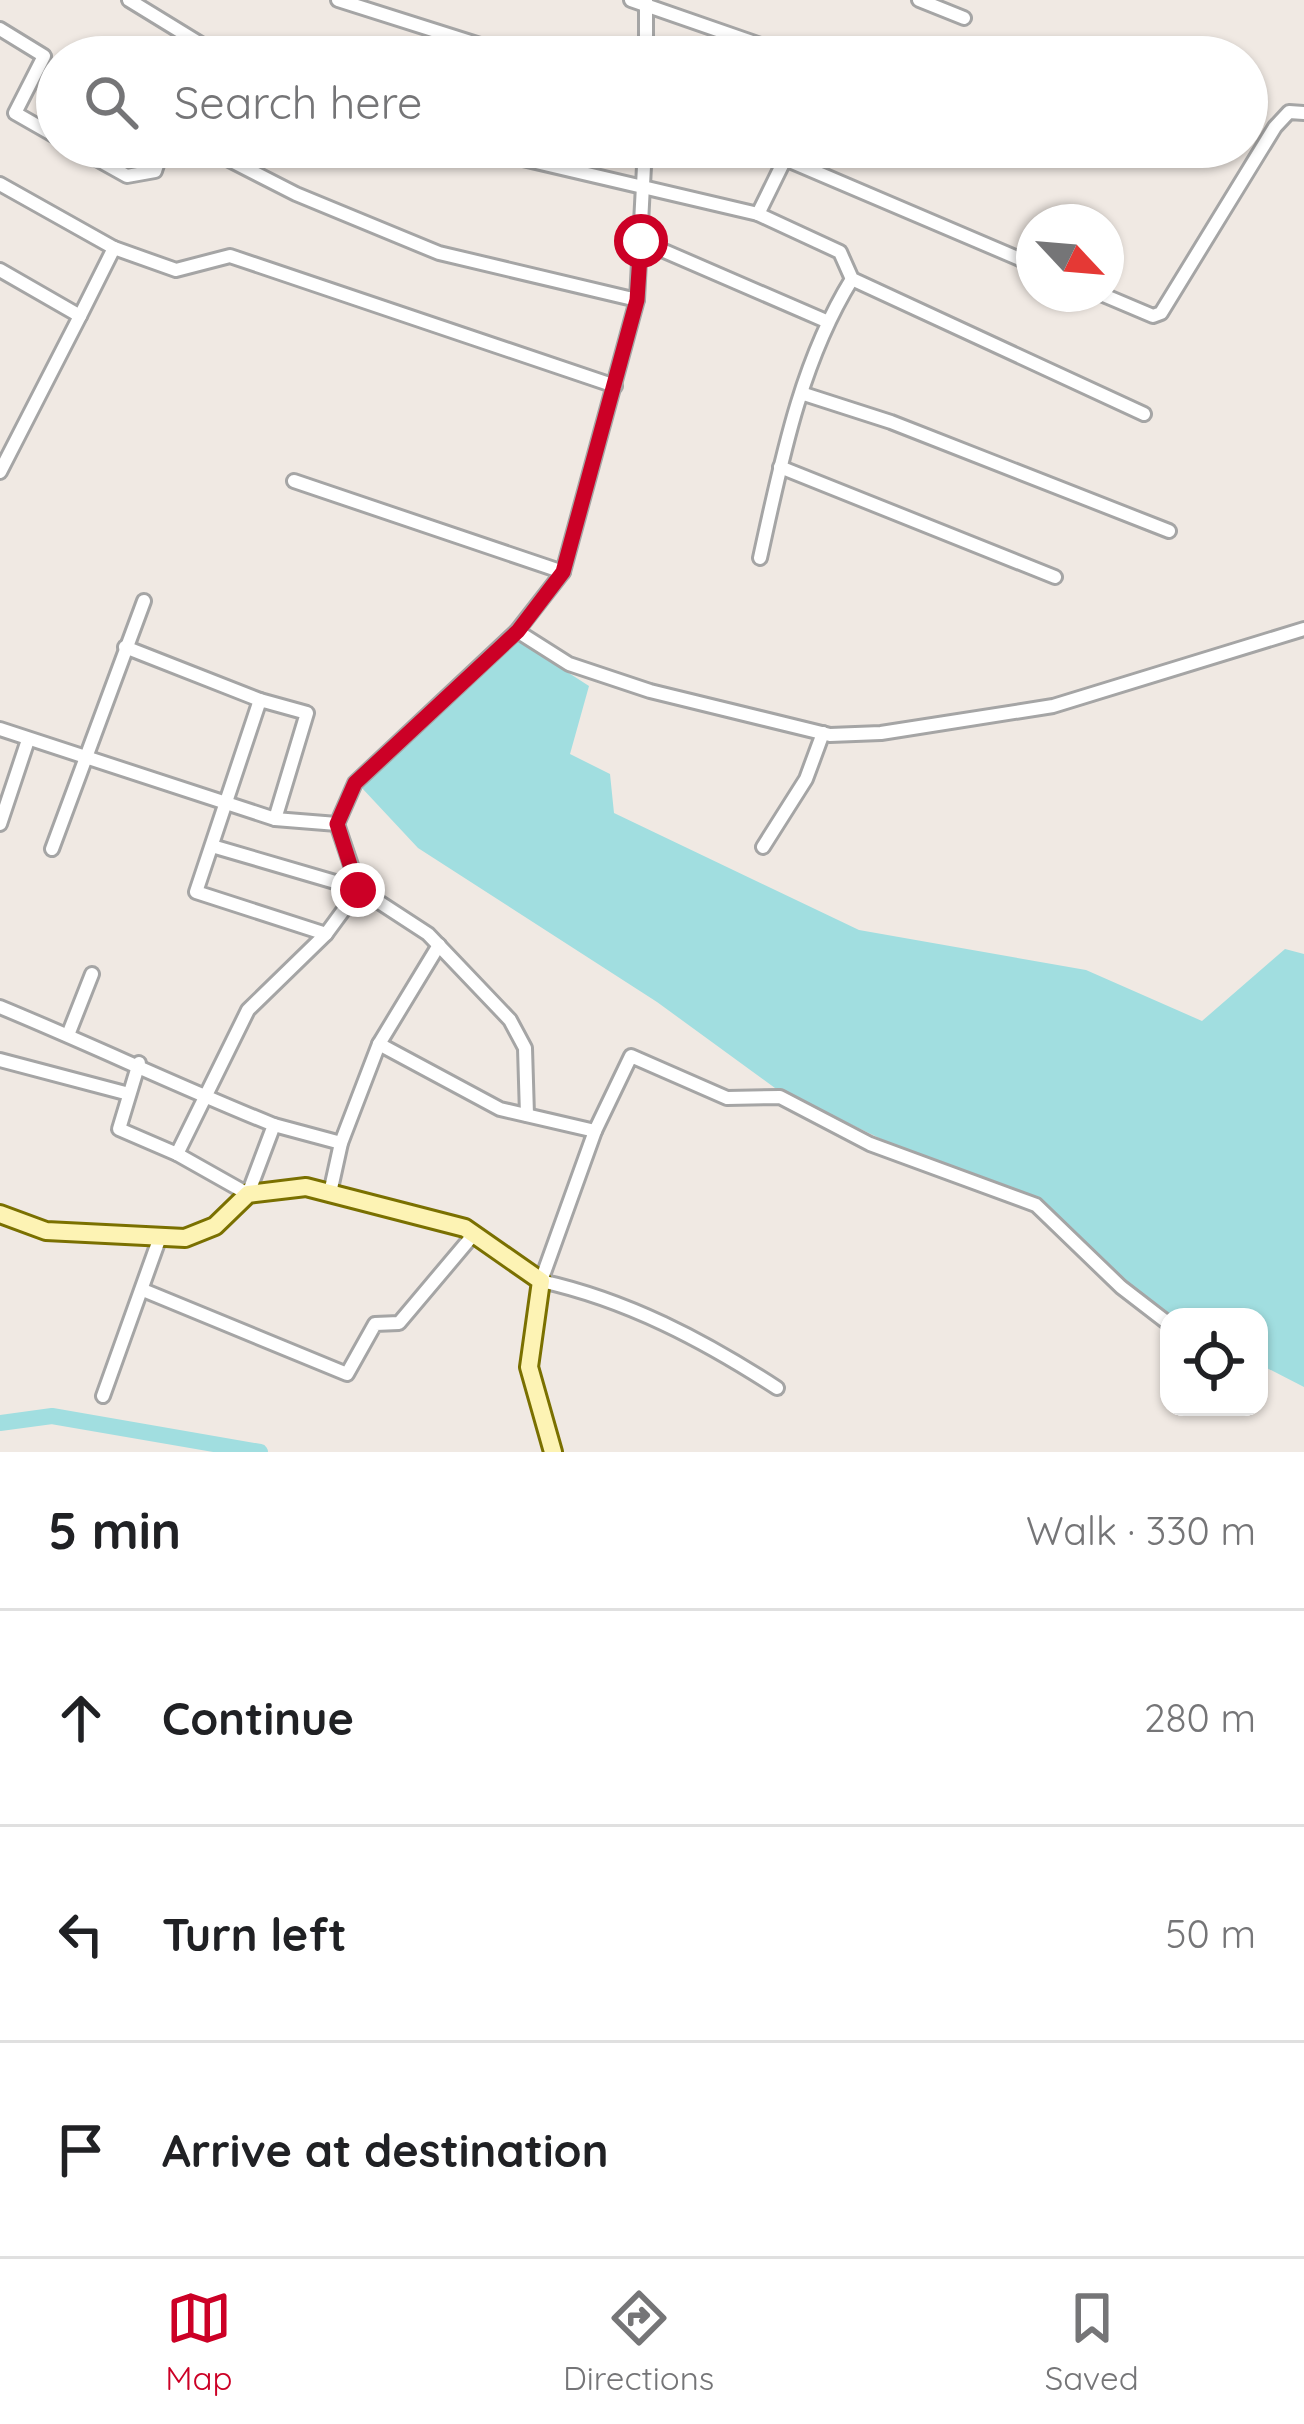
<!DOCTYPE html>
<meta charset="utf-8">
<style>
:root{--surface:#fff;--page:#f6f6f6;--text:#202124;--muted:#757577;--line:#e0e0e0;--accent:#cc0026}
body{margin:0;font-family:Quicksand,sans-serif;background:var(--page);color:var(--text)}
.controls{position:absolute;right:36px;bottom:36px;display:grid;overflow:hidden;border-radius:24px;box-shadow:0 3px 9px #0004}
.controls button{width:108px;height:108px;display:grid;place-items:center;padding:0;border:0;border-bottom:3px solid var(--line);background:var(--surface);color:var(--text);font:60px sans-serif}
.compass{position:absolute;left:1016px;top:204px;width:108px;height:108px;border-radius:50%;background:var(--surface);box-shadow:0 3px 9px #0004;rotate:116deg}
.stop{position:absolute;width:36px;height:36px;margin:-27px;border:9px solid #cc0026;border-radius:50%;background:#fff}
.stop.end{background:#cc0026;border-color:#fff;box-shadow:0 3px 12px #0008}
.list{margin:0;padding:0;list-style:none}
h2{display:flex;justify-content:space-between;align-items:center;height:156px;margin:0;padding:0 48px;font-size:51px}
h2 small{font-size:39px;font-weight:400;color:var(--muted)}
.list li{display:grid;grid-template-columns:78px 1fr auto;gap:36px;align-items:center;box-sizing:border-box;height:216px;padding:0 48px;border-top:3px solid var(--line)}
.list b{display:block;font-size:45px;white-space:nowrap}
.list em{font-size:39px;font-style:normal;color:var(--muted)}
.icon{flex:none;width:66px;height:66px;fill:none;stroke:currentColor;stroke-width:2;stroke-linecap:round;stroke-linejoin:round}
.map{position:relative;flex:none;width:1304px;height:1452px;overflow:hidden}
.search{position:absolute;background:var(--surface);box-shadow:0 3px 9px #0004;left:36px;right:36px;top:36px;height:132px;display:flex;align-items:center;gap:30px;box-sizing:border-box;padding:0 42px;border-radius:66px;color:var(--muted);font-size:45px}
.sheet{height:804px;background:var(--surface)}
nav{display:flex;justify-content:space-around;align-items:center;box-sizing:border-box;height:168px;border-top:3px solid var(--line);background:var(--surface);font-size:33px;color:var(--muted)}
nav a{display:grid;justify-items:center;gap:6px}
nav .on{color:var(--accent)}
.map>svg:first-child{display:block}
</style>
<div class="map">
<svg width="1304" height="1452" viewBox="0 0 1304 1452">
<rect width="100%" height="100%" fill="#f0e9e3"/>
<!-- water -->
<path fill="#a1dee0" d="M 516,639 L 589,686 L 570,754 L 610,774 L 614,813 L 859,930 L 1086,970 L 1202,1021 L 1285,949 L 1304,954 L 1304,1387 L 1259,1364 L 1259,1317 L 1169,1317 L 1153,1309 L 1037,1199 L 950,1172 L 775,1088 L 657,1002 L 418,848 L 361,787 Z"/>
<g fill="none" stroke-linecap="round" stroke-linejoin="round">
<!-- canal -->
<path stroke="#a1dee0" stroke-width="16" d="M 0,1423 L 52,1416 L 260,1452"/>
<defs>
<g id="street">
<path d="M 129,0 L 222,57"/>
<path d="M 338,0 L 518,57"/>
<path d="M 631,0 L 795,57"/>
<path d="M 919,0 L 964,18"/>
<path d="M 0,29 L 44,56 L 15,113 L 57,137"/>
<path d="M 646,57 L 646,1"/>
<path d="M 75,147 L 127,176 L 155,171 L 163,147"/>
<path d="M 204,147 L 296,194 L 439,253 L 637,300"/>
<path d="M 472,147 L 758,214 L 840,252 L 852,279 L 1144,414"/>
<path d="M 757,147 L 1034,265"/>
<path d="M 0,184 L 114,248 L 80,316"/>
<path d="M 758,214 L 785,159"/>
<path d="M 641,241 L 826,321"/>
<path d="M 114,248 L 176,270 L 230,256 L 615,386"/>
<path d="M 0,270 L 80,316 L 0,472"/>
<path d="M 1101,294 L 1153,316 L 1161,313 L 1275,127 L 1289,112 L 1304,113"/>
<path d="M 804,394 L 891,422 L 1169,531"/>
<path d="M 780,467 L 1055,577"/>
<path d="M 294,481 L 563,572"/>
<path d="M 760,558 C 781,463 800,363 852,279"/>
<path d="M 517,631 L 569,664 L 650,691 L 830,735 L 881,733 L 1053,706 L 1304,629"/>
<path d="M 125,647 L 260,700"/>
<path d="M 0,729 L 275,819 L 337,824 L 355,783 L 517,631 L 563,572 L 637,300 L 645,147"/>
<path d="M 275,819 L 307,713 L 260,700 L 196,892 L 326,934"/>
<path d="M 0,824 L 28,740"/>
<path d="M 212,846 L 359,889 L 428,934 L 510,1020 L 525,1048 L 527,1115"/>
<path d="M 763,847 L 806,779 L 823,733"/>
<path d="M 52,849 L 144,601"/>
<path d="M 0,1007 C 92,1045 182,1088 274,1125 L 248,1194 L 177,1154 L 248,1010 L 326,934 L 359,889 L 337,824"/>
<path d="M 68,1035 L 92,974"/>
<path d="M 379,1044 L 439,945"/>
<path d="M 0,1060 L 129,1094"/>
<path d="M 139,1063 L 119,1129 L 177,1154"/>
<path d="M 274,1125 L 341,1143"/>
<path d="M 595,1131 L 631,1056 L 727,1098 L 780,1097 L 870,1144 L 1036,1205 L 1121,1287 L 1169,1324"/>
<path d="M 330,1193 L 341,1143 L 379,1044 L 500,1109 L 595,1131 L 541,1281 C 627,1300 703,1340 777,1388"/>
<path d="M 143,1290 L 347,1374 L 375,1324 L 399,1323 L 474,1234"/>
<path d="M 103,1396 L 160,1237"/>
</g>
<path id="secondary" d="M 0,1214 L 46,1231 L 185,1238 L 215,1226 L 248,1194 L 306,1187 L 465,1228 L 541,1281 L 529,1367 L 553,1452"/>
</defs>
<!-- street casing -->
<use href="#street" stroke="#a5a5a5" stroke-width="18"/>
<!-- secondary casing -->
<use href="#secondary" stroke="#7a7000" stroke-width="22"/>
<!-- street -->
<use href="#street" stroke="#fff" stroke-width="12"/>
<!-- secondary -->
<use href="#secondary" stroke="#fdf3b4" stroke-width="16"/>
</g>
<g fill="none" stroke-linecap="round" stroke-linejoin="round">
<!-- route -->
<path stroke="#cc0026" stroke-width="15" d="M 358,890 L 337,824 L 355,783 L 518,631 L 563,572 L 637,300 L 641,241"/>
</g>
</svg>
<div class="controls">
<button><svg class="icon" aria-label="locate" viewBox="0 0 24 24"><circle cx="12" cy="12" r="6"/><path d="M12 2v4M12 18v4M2 12h4M18 12h4"/></svg></button>
</div>
<svg class="compass" viewBox="-18 -18 36 36"><path d="M0-13l5 13h-10z" fill="#e53935"/><path d="M0 13l5-13h-10z" fill="#757577"/></svg>
<div class="stop" style="left:641px;top:241px"></div>
<div class="stop end" style="left:358px;top:890px"></div>
<div class="search"><svg class="icon" aria-label="search" viewBox="0 0 24 24"><circle cx="10" cy="10" r="6"/><path d="M15 15l6 6"/></svg>Search here</div>
</div>
<section class="sheet">
<h2>5 min<small>Walk · 330 m</small></h2>
<ul class="list">
<li><svg class="icon" aria-label="ahead" viewBox="0 0 24 24"><path d="M12 20V5M6 11l6-6 6 6"/></svg><div><b>Continue</b></div><em>280 m</em></li>
<li><svg class="icon" aria-label="left" viewBox="0 0 24 24"><path d="M17 20v-9H6M10 6l-5 5 5 5"/></svg><div><b>Turn left</b></div><em>50 m</em></li>
<li><svg class="icon" aria-label="arrive" viewBox="0 0 24 24"><path d="M6 21V4h12l-3 4 3 4H6"/></svg><div><b>Arrive at destination</b></div></li>
</ul>
</section>
<nav>
<a class="on"><svg class="icon" aria-label="map" viewBox="0 0 24 24"><path d="M3 6l6-2 6 2 6-2v14l-6 2-6-2-6 2zM9 4v14M15 6v14"/></svg>Map</a>
<a><svg class="icon" aria-label="directions" viewBox="0 0 24 24"><path d="M12 3l9 9-9 9-9-9zM9 14v-3h6M13 9l2 2-2 2"/></svg>Directions</a>
<a><svg class="icon" aria-label="saved" viewBox="0 0 24 24"><path d="M7 4h10v16l-5-4-5 4z"/></svg>Saved</a>
</nav>
